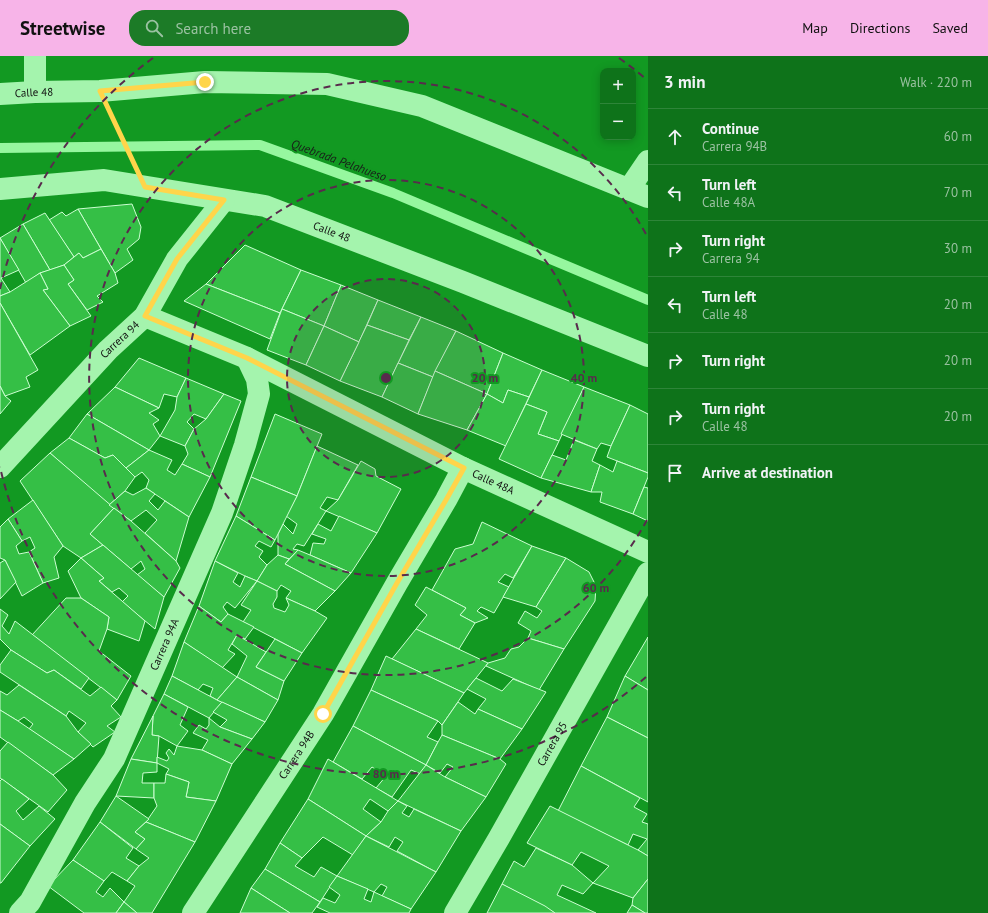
<!DOCTYPE html>
<meta charset="utf-8">
<style>
:root{--surface:#0e731a;--page:#1c7b27;--text:#f1f3f6;--muted:#9bc2a2;--line:#2e8539;--accent:#f7b4e8}
body{margin:0;font-family:"PT Sans",sans-serif;background:var(--page);color:var(--text)}
.controls{position:absolute;right:12px;top:12px;display:grid;overflow:hidden;border-radius:8px;box-shadow:0 2px 10px #0003}
.controls button{width:36px;height:36px;display:grid;place-items:center;padding:0;border:0;border-bottom:1px solid var(--line);background:var(--surface);color:var(--text);font:20px sans-serif}
.stop{position:absolute;width:12px;height:12px;margin:-9px;border:3px solid #ffd54a;border-radius:50%;background:#fff}
.stop.end{background:#ffd54a;border-color:#fff;box-shadow:0 1px 4px #0008}
.list{margin:0;padding:0;list-style:none}
h2{display:flex;justify-content:space-between;align-items:center;height:52px;margin:0;padding:0 16px;font-size:17px}
h2 small{font-size:13px;font-weight:400;color:var(--muted)}
.list li{display:grid;grid-template-columns:26px 1fr auto;gap:12px;align-items:center;box-sizing:border-box;height:56px;padding:0 16px;border-top:1px solid var(--line)}
.list b{display:block;font-size:15px;white-space:nowrap}
.list p{margin:0;font-size:13px;white-space:nowrap;color:var(--muted)}
.list em{font-size:13px;font-style:normal;color:var(--muted)}
.icon{flex:none;width:22px;height:22px;fill:none;stroke:currentColor;stroke-width:2;stroke-linecap:round;stroke-linejoin:round}
.map{position:relative;flex:none;width:648px;height:857px;overflow:hidden}
header{display:flex;align-items:center;gap:24px;box-sizing:border-box;height:56px;padding:0 20px;background:var(--accent);color:#111}
header strong{font-size:19px}
nav{display:flex;gap:22px;margin-inline-start:auto;font-size:14px}
.search{width:280px;height:36px;background:var(--page);display:flex;align-items:center;gap:10px;box-sizing:border-box;padding:0 14px;border-radius:16px;color:var(--muted);font-size:15px}
main{display:flex}
aside{flex:1;background:var(--surface)}
.map>svg:first-child{display:block}
</style>
<header>
<strong>Streetwise</strong>
<div class="search"><svg class="icon" aria-label="search" viewBox="0 0 24 24"><circle cx="10" cy="10" r="6"/><path d="M15 15l6 6"/></svg>Search here</div>
<nav><a>Map</a><a>Directions</a><a>Saved</a></nav>
</header>
<main>
<div class="map">
<svg width="648" height="857" viewBox="0 0 648 857">
<rect width="100%" height="100%" fill="#129922"/>
<g fill="none" stroke-linecap="round" stroke-linejoin="round">
<!-- stream -->
<path stroke="#96f79f" stroke-width="10" d="M 0,92 L 260,89 L 393,137 L 648,244"/>
</g>
<!-- building -->
<g fill="#35bf46" stroke="#ccfed1">
<path d="M 132,148 L 141,171 L 139,183 L 127,193 L 133,204 L 115,217 L 78,153 Z"/>
<path d="M 78,153 L 101,193 L 83,202 L 79,197 L 74,201 L 49,164 L 62,156 L 66,160 Z"/>
<path d="M 45,157 L 74,201 L 64,209 L 50,214 L 23,168 Z"/>
<path d="M 23,168 L 50,214 L 40,217 L 26,227 L 0,182 Z"/>
<path d="M 0,182 L 19,214 L 1,222 L 10,236 L 0,240 Z"/>
<path d="M 245,189 L 301,214 L 280,257 L 206,228 Z"/>
<path d="M 101,193 L 115,217 L 118,227 L 97,240 L 103,246 L 87,254 L 68,228 L 74,224 L 64,209 L 79,197 L 83,202 Z"/>
<path d="M 64,209 L 74,224 L 68,228 L 91,260 L 70,270 L 43,234 L 48,233 L 40,217 Z"/>
<path d="M 301,214 L 341,229 L 324,270 L 282,253 Z"/>
<path d="M 40,217 L 48,233 L 43,234 L 70,270 L 30,299 L 0,247 L 0,240 L 10,236 Z"/>
<path d="M 206,228 L 280,257 L 270,283 L 184,245 Z"/>
<path d="M 341,229 L 378,244 L 359,286 L 324,270 Z"/>
<path d="M 378,244 L 421,261 L 409,284 L 367,269 Z"/>
<path d="M 0,247 L 38,314 L 26,321 L 30,331 L 5,340 L 0,330 Z"/>
<path d="M 282,253 L 324,270 L 306,309 L 267,294 Z"/>
<path d="M 421,261 L 456,275 L 433,321 L 398,307 Z"/>
<path d="M 367,269 L 409,284 L 382,341 L 340,325 Z"/>
<path d="M 324,270 L 359,286 L 340,325 L 306,309 Z"/>
<path d="M 456,275 L 503,297 L 487,338 L 435,315 Z"/>
<path d="M 503,297 L 542,314 L 529,341 L 508,334 L 503,347 L 487,338 Z"/>
<path d="M 139,302 L 186,322 L 177,341 L 164,338 L 159,352 L 115,331 Z"/>
<path d="M 398,307 L 433,321 L 418,358 L 382,341 Z"/>
<path d="M 542,314 L 584,331 L 559,385 L 538,378 L 547,356 L 526,348 Z"/>
<path d="M 435,315 L 487,338 L 467,374 L 418,358 Z"/>
<path d="M 186,322 L 224,338 L 206,363 L 194,358 L 187,366 L 194,373 L 185,390 L 160,380 L 175,354 L 177,341 Z"/>
<path d="M 0,330 L 5,340 L 11,345 L 0,358 Z"/>
<path d="M 115,331 L 159,352 L 149,357 L 159,364 L 153,368 L 160,380 L 149,394 L 87,358 Z"/>
<path d="M 584,331 L 630,349 L 611,390 L 601,387 L 597,393 L 561,378 Z"/>
<path d="M 508,334 L 529,341 L 506,390 L 467,374 L 487,338 L 503,347 Z"/>
<path d="M 224,338 L 241,345 L 210,421 L 182,408 L 188,398 L 185,390 L 194,373 L 206,363 Z"/>
<path d="M 526,348 L 547,356 L 538,378 L 559,385 L 541,422 L 499,403 Z"/>
<path d="M 630,349 L 648,358 L 648,417 L 607,401 L 611,390 Z"/>
<path d="M 87,358 L 149,394 L 126,412 L 113,399 L 105,402 L 69,382 Z"/>
<path d="M 275,358 L 322,378 L 297,440 L 251,421 Z"/>
<path d="M 69,382 L 105,402 L 113,399 L 135,421 L 125,435 L 109,449 L 50,397 Z"/>
<path d="M 574,384 L 597,393 L 592,405 L 600,409 L 591,436 L 541,422 L 552,399 L 566,404 Z"/>
<path d="M 317,390 L 358,409 L 338,444 L 327,441 L 320,452 L 326,455 L 304,490 L 297,488 L 293,493 L 298,494 L 289,503 L 278,499 L 278,478 L 283,468 L 293,478 L 297,468 L 286,460 L 297,440 Z"/>
<path d="M 149,394 L 172,404 L 167,414 L 175,419 L 182,408 L 210,421 L 189,461 L 146,432 L 149,424 L 142,416 L 135,421 L 126,412 Z"/>
<path d="M 50,397 L 114,452 L 90,478 L 103,489 L 81,502 L 63,490 L 20,425 Z"/>
<path d="M 361,405 L 375,413 L 376,420 L 401,433 L 377,477 L 326,455 L 338,444 Z"/>
<path d="M 617,405 L 648,417 L 648,421 L 633,458 L 600,446 L 602,436 L 591,436 L 600,409 L 613,416 Z"/>
<path d="M 251,421 L 297,440 L 275,484 L 236,460 Z"/>
<path d="M 644,431 L 648,432 L 648,465 L 633,458 Z"/>
<path d="M 146,432 L 155,438 L 149,445 L 158,454 L 165,445 L 189,461 L 176,505 L 145,477 L 157,464 L 146,454 L 131,465 L 109,449 L 125,435 L 133,439 Z"/>
<path d="M 33,444 L 63,490 L 54,501 L 59,522 L 43,527 L 29,496 L 35,492 L 30,481 L 22,485 L 8,463 Z"/>
<path d="M 114,452 L 131,465 L 176,505 L 180,512 L 164,541 L 137,519 L 145,513 L 141,505 L 131,513 L 90,478 Z"/>
<path d="M 236,460 L 275,484 L 271,491 L 259,485 L 255,490 L 263,495 L 259,501 L 267,509 L 257,525 L 245,520 L 215,505 Z"/>
<path d="M 339,460 L 377,477 L 351,517 L 310,499 L 313,487 L 324,488 L 326,483 L 312,478 L 318,468 L 331,475 Z"/>
<path d="M 8,463 L 22,485 L 16,490 L 19,498 L 29,496 L 43,527 L 22,540 L 5,504 L 0,502 L 0,471 Z"/>
<path d="M 482,466 L 532,490 L 513,522 L 505,518 L 498,526 L 509,531 L 494,557 L 481,551 L 477,555 L 488,562 L 475,567 L 460,559 L 466,552 L 432,534 L 455,493 L 473,488 Z"/>
<path d="M 103,489 L 164,541 L 155,573 L 122,546 L 128,540 L 119,532 L 112,536 L 99,525 L 104,522 L 81,502 Z"/>
<path d="M 532,490 L 566,502 L 536,551 L 503,541 Z"/>
<path d="M 298,494 L 310,499 L 351,517 L 335,535 L 285,508 Z"/>
<path d="M 278,499 L 289,503 L 285,508 L 335,535 L 315,555 L 286,542 L 291,535 L 281,529 L 277,535 L 257,525 L 267,509 Z"/>
<path d="M 81,502 L 104,522 L 99,525 L 145,565 L 139,585 L 107,573 L 109,561 L 81,542 L 68,515 Z"/>
<path d="M 566,502 L 589,516 L 596,530 L 595,545 L 564,593 L 528,582 L 531,575 L 518,567 L 525,555 L 537,562 L 542,555 L 536,551 Z"/>
<path d="M 5,504 L 16,526 L 0,543 L 0,507 Z"/>
<path d="M 215,505 L 238,517 L 233,526 L 240,531 L 245,520 L 257,525 L 235,552 L 227,546 L 223,551 L 228,558 L 221,566 L 199,550 Z"/>
<path d="M 257,525 L 277,535 L 277,541 L 273,548 L 274,552 L 285,556 L 289,549 L 286,542 L 315,555 L 327,562 L 302,597 L 243,566 L 251,554 L 241,549 Z"/>
<path d="M 426,531 L 466,552 L 460,559 L 475,567 L 459,593 L 416,573 L 427,559 L 415,549 Z"/>
<path d="M 66,542 L 81,542 L 109,561 L 107,573 L 99,595 L 131,620 L 117,644 L 32,579 Z"/>
<path d="M 199,550 L 221,566 L 228,558 L 254,571 L 245,583 L 237,579 L 228,594 L 235,598 L 222,612 L 184,586 Z"/>
<path d="M 0,553 L 8,559 L 2,570 L 9,578 L 15,565 L 89,622 L 81,633 L 54,614 L 47,617 L 11,594 L 0,583 Z"/>
<path d="M 416,573 L 488,607 L 464,637 L 392,603 Z"/>
<path d="M 237,579 L 266,596 L 256,611 L 284,625 L 278,644 L 237,621 L 247,600 L 232,588 Z"/>
<path d="M 648,581 L 648,634 L 625,620 Z"/>
<path d="M 528,582 L 564,593 L 539,634 L 486,610 L 488,607 L 505,602 L 511,593 L 519,591 Z"/>
<path d="M 275,583 L 302,597 L 284,625 L 256,611 Z"/>
<path d="M 184,586 L 237,621 L 217,644 L 210,640 L 213,632 L 203,628 L 198,634 L 172,620 Z"/>
<path d="M 11,594 L 47,617 L 54,614 L 90,640 L 101,631 L 117,644 L 111,650 L 121,661 L 107,670 L 115,676 L 93,691 L 78,676 L 86,667 L 69,655 L 66,660 L 0,616 L 0,609 Z"/>
<path d="M 386,600 L 464,637 L 442,669 L 438,665 L 371,634 Z"/>
<path d="M 172,620 L 217,644 L 222,646 L 209,662 L 164,638 Z"/>
<path d="M 625,620 L 648,634 L 648,682 L 607,661 Z"/>
<path d="M 237,621 L 278,644 L 265,666 L 217,644 Z"/>
<path d="M 476,622 L 502,635 L 513,623 L 546,636 L 522,673 L 478,653 L 486,643 L 467,633 Z"/>
<path d="M 19,629 L 66,660 L 78,676 L 91,688 L 74,703 L 29,673 L 33,668 L 24,661 L 18,665 L 0,654 L 0,635 L 7,639 Z"/>
<path d="M 371,634 L 438,665 L 427,681 L 438,686 L 426,709 L 353,670 Z"/>
<path d="M 164,638 L 188,651 L 180,669 L 188,675 L 177,690 L 159,680 L 152,679 L 153,660 Z"/>
<path d="M 222,646 L 265,666 L 252,683 L 220,671 L 227,664 L 213,656 Z"/>
<path d="M 458,646 L 475,658 L 478,653 L 522,673 L 500,703 L 442,679 L 442,669 Z"/>
<path d="M 0,654 L 18,665 L 74,703 L 53,719 L 0,681 Z"/>
<path d="M 153,660 L 152,679 L 159,680 L 157,707 L 131,703 Z"/>
<path d="M 607,661 L 648,682 L 648,746 L 581,710 Z"/>
<path d="M 209,662 L 220,671 L 252,683 L 232,708 L 202,694 L 208,684 L 193,677 L 199,669 L 206,673 L 209,669 Z"/>
<path d="M 353,670 L 426,709 L 421,718 L 411,714 L 392,741 L 376,732 L 386,720 L 372,711 L 362,723 L 333,706 Z"/>
<path d="M 442,679 L 500,703 L 506,708 L 486,741 L 445,721 L 453,711 L 447,708 L 440,717 L 426,709 L 438,686 Z"/>
<path d="M 8,686 L 53,719 L 67,734 L 48,756 L 0,722 L 0,695 Z"/>
<path d="M 177,690 L 202,694 L 232,708 L 216,745 L 186,741 L 189,726 L 166,718 L 169,713 L 157,707 L 157,701 L 167,705 L 169,702 L 166,697 L 169,693 L 174,699 Z"/>
<path d="M 131,703 L 157,707 L 157,716 L 143,717 L 142,727 L 154,727 L 154,742 L 116,740 Z"/>
<path d="M 328,703 L 398,745 L 388,755 L 370,743 L 363,753 L 381,766 L 366,780 L 308,743 Z"/>
<path d="M 426,709 L 445,721 L 486,741 L 461,775 L 398,745 Z"/>
<path d="M 581,710 L 640,742 L 634,751 L 647,758 L 642,766 L 648,768 L 648,800 L 638,794 L 647,783 L 633,778 L 628,789 L 558,755 Z"/>
<path d="M 166,718 L 189,726 L 186,741 L 216,745 L 195,786 L 146,766 L 157,750 L 154,742 L 154,727 L 165,727 Z"/>
<path d="M 2,723 L 29,743 L 16,755 L 23,764 L 39,750 L 55,763 L 30,790 L 0,768 L 0,725 Z"/>
<path d="M 116,740 L 149,763 L 135,776 L 145,783 L 136,793 L 100,766 Z"/>
<path d="M 308,743 L 366,780 L 353,799 L 323,781 L 302,802 L 280,787 Z"/>
<path d="M 398,745 L 407,750 L 402,757 L 409,761 L 414,753 L 461,775 L 436,816 L 397,795 L 403,786 L 395,781 L 389,791 L 366,780 L 381,766 L 388,755 Z"/>
<path d="M 550,750 L 638,794 L 648,800 L 648,823 L 633,842 L 593,827 L 609,810 L 581,796 L 572,809 L 527,787 Z"/>
<path d="M 100,766 L 133,792 L 126,802 L 139,810 L 127,825 L 112,816 L 104,825 L 73,804 Z"/>
<path d="M 146,766 L 195,786 L 152,857 L 137,857 L 124,846 L 135,830 L 127,825 L 139,810 L 149,802 L 136,793 L 145,783 L 135,776 Z"/>
<path d="M 0,768 L 30,790 L 1,827 L 0,827 Z"/>
<path d="M 366,780 L 436,816 L 411,853 L 382,840 L 387,831 L 381,828 L 374,836 L 337,820 Z"/>
<path d="M 280,787 L 302,802 L 295,810 L 314,821 L 321,811 L 337,820 L 320,846 L 265,813 Z"/>
<path d="M 536,792 L 572,809 L 593,827 L 583,838 L 562,829 L 557,839 L 596,857 L 555,857 L 502,828 L 514,805 L 524,811 Z"/>
<path d="M 73,804 L 104,825 L 96,836 L 103,841 L 110,832 L 124,846 L 116,857 L 84,857 L 48,830 Z"/>
<path d="M 265,813 L 320,846 L 312,857 L 290,857 L 251,832 Z"/>
<path d="M 337,820 L 368,833 L 364,843 L 371,846 L 374,836 L 411,853 L 409,857 L 330,857 L 317,851 L 323,842 L 335,847 L 340,839 L 329,831 Z"/>
<path d="M 648,823 L 648,857 L 645,857 L 632,849 L 633,842 Z"/>
<path d="M 502,828 L 545,850 L 555,857 L 487,857 Z"/>
<path d="M 251,832 L 290,857 L 240,857 Z"/>
<path d="M 124,846 L 137,857 L 116,857 Z"/>
<path d="M 632,849 L 645,857 L 627,857 Z"/>
</g>
<g fill="none" stroke-linecap="round" stroke-linejoin="round">
<!-- path -->
<path stroke="#a4f4ad" stroke-width="2.5" stroke-dasharray="2 3" stroke-linecap="butt" d="M 113,63 L 131,100"/>
<!-- minor -->
<g stroke="#a4f4ad" stroke-width="22">
<path d="M 35,36 L 35,0"/>
<path id="s1" d="M 0,133 L 104,124 L 265,150 L 463,226 L 648,300"/>
<path d="M 629,133 L 648,105"/>
<path id="s2" d="M 145,260 L 247,302 L 463,412 L 648,496"/>
<path id="s3" d="M 0,411 L 108,294 L 145,260 L 177,203 L 224,144"/>
<path id="s4" d="M 20,857 L 30,846 L 85,747 L 114,703 L 222,457 L 245,389 L 259,338 L 257,323 L 247,302"/>
<path id="s5" d="M 193,857 L 323,658 L 397,527 L 446,444 L 463,412"/>
<path id="s6" d="M 455,857 L 499,782 L 648,517"/>
</g>
<!-- tertiary -->
<path stroke="#a4f4ad" stroke-width="22" id="s7" d="M 0,38 L 35,36 L 100,35 L 205,26 L 327,28 L 422,50 L 648,141"/>
</g>
<g fill="none" stroke-linecap="round" stroke-linejoin="round">
<!-- route -->
<path stroke="#ffd54a" stroke-width="5" d="M 205,26 L 100,35 L 145,131 L 224,144 L 177,203 L 145,260 L 247,302 L 464,412 L 446,444 L 397,527 L 323,658"/>
</g>
<!-- distance rings -->
<circle cx="386" cy="322" r="99" fill="#582b4c" fill-opacity=".12"/>
<g fill="none" stroke="#582b4c" stroke-width="2" stroke-dasharray="7 5">
<circle cx="386" cy="322" r="99"/>
<circle cx="386" cy="322" r="198"/>
<path d="M647 464A297 297 0 1 1 647 180"/>
<path d="M646 621A396 396 0 0 1 0 411M0 233A396 396 0 0 1 153 2M619 2A396 396 0 0 1 646 23"/>
</g>
<g text-anchor="middle" dominant-baseline="central" stroke-width="4" stroke-linejoin="round" paint-order="stroke">
<!-- street labels -->
<g font-size="11" fill="#111" stroke="#129922">
<text stroke="none"><textPath href="#s7" startOffset="34">Calle 48</textPath></text>
<text stroke="none"><textPath href="#s1" startOffset="339">Calle 48</textPath></text>
<text stroke="none"><textPath href="#s3" startOffset="175">Carrera 94</textPath></text>
<text stroke="none"><textPath href="#s2" startOffset="386">Calle 48A</textPath></text>
<text stroke="none"><textPath href="#s4" startOffset="306">Carrera 94A</textPath></text>
<text stroke="none"><textPath href="#s6" startOffset="195">Carrera 95</textPath></text>
<text stroke="none"><textPath href="#s5" startOffset="189">Carrera 94B</textPath></text>
</g>
<!-- water labels -->
<g font-size="12" font-style="italic" fill="#191d19" stroke="#129922">
<text transform="translate(339 104) rotate(20)">Quebrada Pelahueso</text>
</g>
</g>
<circle cx="386" cy="322" r="6" fill="#582b4c" stroke="#129922" stroke-width="2"/>
<g font-size="12" text-anchor="middle" font-weight="bold" fill="#582b4c" stroke="#129922" stroke-width="4" stroke-linejoin="round" paint-order="stroke">
<text x="485" y="326">20 m</text>
<text x="584" y="326">40 m</text>
<text x="596" y="536">60 m</text>
<text x="386" y="722">80 m</text>
</g>
</svg>
<div class="controls">
<button>+</button>
<button>−</button>
</div>
<div class="stop" style="left:323px;top:658px"></div>
<div class="stop end" style="left:205px;top:26px"></div>
</div>
<aside>
<h2>3 min<small>Walk · 220 m</small></h2>
<ul class="list">
<li><svg class="icon" aria-label="ahead" viewBox="0 0 24 24"><path d="M12 20V5M6 11l6-6 6 6"/></svg><div><b>Continue</b><p>Carrera 94B</p></div><em>60 m</em></li>
<li><svg class="icon" aria-label="left" viewBox="0 0 24 24"><path d="M17 20v-9H6M10 6l-5 5 5 5"/></svg><div><b>Turn left</b><p>Calle 48A</p></div><em>70 m</em></li>
<li><svg class="icon" aria-label="right" viewBox="0 0 24 24"><path d="M7 20v-9h11M14 6l5 5-5 5"/></svg><div><b>Turn right</b><p>Carrera 94</p></div><em>30 m</em></li>
<li><svg class="icon" aria-label="left" viewBox="0 0 24 24"><path d="M17 20v-9H6M10 6l-5 5 5 5"/></svg><div><b>Turn left</b><p>Calle 48</p></div><em>20 m</em></li>
<li><svg class="icon" aria-label="right" viewBox="0 0 24 24"><path d="M7 20v-9h11M14 6l5 5-5 5"/></svg><div><b>Turn right</b></div><em>20 m</em></li>
<li><svg class="icon" aria-label="right" viewBox="0 0 24 24"><path d="M7 20v-9h11M14 6l5 5-5 5"/></svg><div><b>Turn right</b><p>Calle 48</p></div><em>20 m</em></li>
<li><svg class="icon" aria-label="arrive" viewBox="0 0 24 24"><path d="M6 21V4h12l-3 4 3 4H6"/></svg><div><b>Arrive at destination</b></div></li>
</ul>
</aside>
</main>
